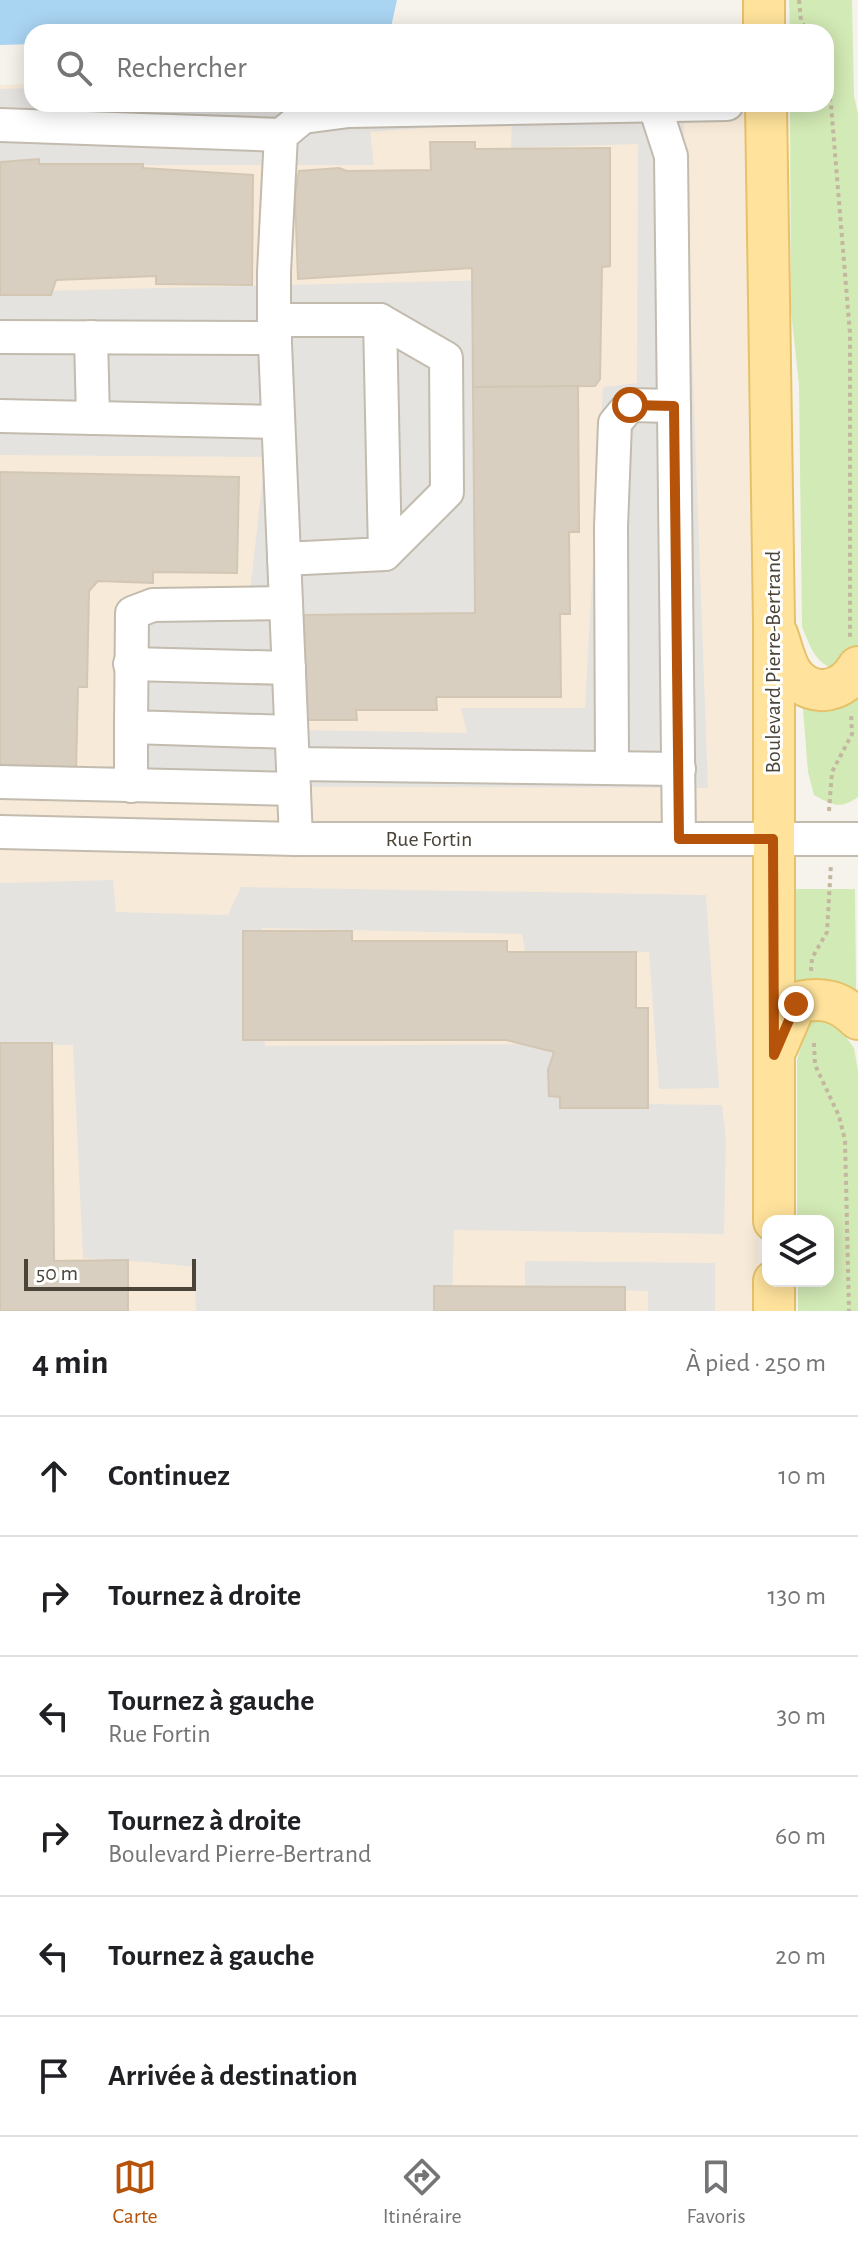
<!DOCTYPE html>
<html lang="fr">
<meta charset="utf-8">
<style>
:root{--surface:#fff;--page:#f6f6f6;--text:#202124;--muted:#757577;--line:#e0e0e0;--accent:#b45309}
body{margin:0;font-family:"Alegreya Sans",sans-serif;background:var(--page);color:var(--text)}
.controls{position:absolute;right:24px;bottom:24px;display:grid;overflow:hidden;border-radius:16px;box-shadow:0 4px 20px #0003}
.controls button{width:72px;height:72px;display:grid;place-items:center;padding:0;border:0;border-bottom:2px solid var(--line);background:var(--surface);color:var(--text);font:40px sans-serif}
.scale{position:absolute;left:24px;bottom:20px;width:172px;box-sizing:border-box;padding-left:8px;border:4px solid #4b4439;border-top:0;font-size:22px;line-height:28px;white-space:nowrap;color:#4b4439;-webkit-text-stroke:6px #fff;paint-order:stroke}
.stop{position:absolute;width:24px;height:24px;margin:-18px;border:6px solid #b45309;border-radius:50%;background:#fff}
.stop.end{background:#b45309;border-color:#fff;box-shadow:0 2px 8px #0008}
.list{margin:0;padding:0;list-style:none}
h2{display:flex;justify-content:space-between;align-items:center;height:104px;margin:0;padding:0 32px;font-size:34px}
h2 small{font-size:26px;font-weight:400;color:var(--muted)}
.list li{display:grid;grid-template-columns:52px 1fr auto;gap:24px;align-items:center;box-sizing:border-box;height:120px;padding:0 32px;border-top:2px solid var(--line)}
.list b{display:block;font-size:30px;white-space:nowrap}
.list p{margin:0;font-size:26px;white-space:nowrap;color:var(--muted)}
.list em{font-size:26px;font-style:normal;color:var(--muted)}
.icon{flex:none;width:44px;height:44px;fill:none;stroke:currentColor;stroke-width:2;stroke-linecap:round;stroke-linejoin:round}
.map{position:relative;flex:none;width:858px;height:1311px;overflow:hidden}
.search{position:absolute;background:var(--surface);box-shadow:0 4px 20px #0003;left:24px;right:24px;top:24px;height:88px;display:flex;align-items:center;gap:20px;box-sizing:border-box;padding:0 28px;border-radius:24px;color:var(--muted);font-size:30px}
.sheet{height:824px;background:var(--surface)}
nav{display:flex;justify-content:space-around;align-items:center;box-sizing:border-box;height:112px;border-top:2px solid var(--line);background:var(--surface);font-size:22px;color:var(--muted)}
nav a{display:grid;justify-items:center;gap:4px}
nav .on{color:var(--accent)}
.map>svg:first-child{display:block}
</style>
<div class="map">
<svg width="858" height="1311" viewBox="0 0 858 1311">
<rect width="100%" height="100%" fill="#f6f3ec"/>
<!-- commercial -->
<path fill="#f7ead8" d="M 32,84 L 32,104 L 747,104 L 759,1311 L 0,1311 L 0,85 Z"/>
<!-- green -->
<g fill="#d2eab5">
<path d="M 789,0 L 852,0 L 854,96 L 858,114 L 858,654 L 837,671 C 814,661 812,650 802,627 L 799,385 L 791,311 L 790,104 L 826,104 L 826,32 L 790,32 Z"/>
<path d="M 801,683 L 858,694 L 858,797 C 840,810 832,805 814,795 L 808,772 Z"/>
<path d="M 796,889 L 855,889 L 856,989 L 853,993 L 795,991 Z"/>
<path d="M 832,1018 L 854,1048 L 858,1071 L 858,1311 L 798,1311 L 798,1281 L 828,1281 L 828,1221 L 797,1221 L 797,1060 L 807,1026 L 816,1020 Z"/>
</g>
<!-- parking -->
<g fill="#e5e3e0">
<path d="M 32,88 L 32,104 L 683,104 L 708,788 L 115,786 L 123,610 L 249,601 L 265,457 L 0,455 L 0,292 L 496,280 L 492,617 L 293,613 L 300,730 L 467,733 L 461,708 L 585,708 L 603,387 L 637,383 L 638,144 L 511,148 L 512,121 L 370,132 L 374,165 L 0,165 L 0,89 Z"/>
<path d="M 113,880 L 116,912 L 228,915 L 241,887 L 706,895 L 719,1088 L 659,1089 L 649,952 L 526,956 L 522,934 L 262,928 L 265,1046 L 530,1044 L 563,1058 L 561,1103 L 722,1105 L 726,1138 L 724,1234 L 454,1230 L 452,1311 L 196,1311 L 195,1267 L 146,1262 L 83,1258 L 73,1045 L 0,1044 L 0,883 Z"/>
<path d="M 525,1261 L 715,1263 L 715,1311 L 648,1311 L 648,1291 L 525,1289 Z"/>
</g>
<!-- water -->
<path fill="#a9d4f2" d="M 0,0 L 397,0 L 391,27 L 370,32 L 32,32 L 32,44 L 0,45 Z"/>
<!-- building -->
<g fill="#d8cfc1" stroke="#d3c7b4" stroke-width="2">
<path d="M 430,142 L 475,142 L 475,149 L 610,148 L 610,266 L 602,267 L 600,379 L 595,386 L 473,387 L 472,268 L 298,279 L 295,197 L 299,171 L 339,168 L 347,171 L 431,170 Z"/>
<path d="M 39,159 L 39,164 L 143,164 L 143,168 L 253,175 L 252,285 L 156,284 L 156,276 L 56,280 L 51,295 L 0,295 L 0,162 Z"/>
<path d="M 578,386 L 579,532 L 569,532 L 570,614 L 560,614 L 561,697 L 436,697 L 437,710 L 356,710 L 357,720 L 292,720 L 291,615 L 475,613 L 473,387 Z"/>
<path d="M 0,472 L 239,477 L 237,573 L 153,572 L 153,583 L 98,581 L 89,591 L 87,687 L 78,687 L 76,770 L 0,769 Z"/>
<path d="M 243,931 L 352,931 L 352,941 L 507,941 L 507,952 L 636,952 L 636,1008 L 648,1008 L 648,1108 L 560,1108 L 560,1097 L 549,1096 L 548,1070 L 554,1052 L 506,1040 L 243,1040 Z"/>
<path d="M 0,1043 L 52,1043 L 54,1261 L 128,1260 L 128,1311 L 0,1311 Z"/>
<path d="M 434,1286 L 625,1287 L 625,1311 L 434,1311 Z"/>
</g>
<g fill="none" stroke-linecap="round" stroke-linejoin="round">
<defs>
<g id="minor">
<path d="M 655,107 L 671,156 L 679,839"/>
<path d="M 0,125 L 281,135"/>
<path d="M 274,320 L 380,320"/>
<path d="M 0,337 L 275,338"/>
<path d="M 91,337 L 93,418"/>
<path d="M 0,416 L 278,422"/>
<path d="M 284,559 L 385,554 L 380,320 L 446,358 L 447,492 L 385,554"/>
<path d="M 286,603 L 153,605 L 132,613 L 131,727 L 291,732"/>
<path d="M 130,664 L 289,668"/>
<path d="M 131,727 L 131,786"/>
<path d="M 293,764 L 679,769"/>
<path d="M 612,768 L 611,527 L 615,423 L 630,405 L 674,406"/>
<path d="M 0,782 L 294,789"/>
<path d="M 0,832 L 296,839 L 858,839"/>
<path d="M 296,839 L 274,320 L 274,272 L 281,135 L 303,117 L 349,111 L 727,104"/>
</g>
<g id="major">
<path d="M 764,32 L 764,0"/>
<path d="M 766,104 L 774,623 L 774,1221"/>
<path d="M 777,634 C 782,647 785,665 794,676 C 814,700 844,691 858,667"/>
<path d="M 777,1047 L 793,1010 L 799,1002 C 824,997 840,1001 858,1019"/>
<path d="M 774,1281 L 774,1311"/>
</g>
</defs>
<!-- minor casing -->
<use href="#minor" stroke="#c2bbae" stroke-width="36"/>
<!-- major casing -->
<use href="#major" stroke="#e6c16a" stroke-width="44"/>
<!-- path -->
<g stroke="#c4b79f" stroke-width="4" stroke-dasharray="4 4" stroke-linecap="butt">
<path d="M 799,0 L 801,20 L 807,32"/>
<path d="M 826,82 L 831,105 L 850,334 L 850,640"/>
<path d="M 829,811 L 832,772 L 852,734 L 851,713"/>
<path d="M 811,971 L 812,958 L 827,932 L 831,864"/>
<path d="M 814,1043 L 815,1065 L 839,1116 L 845,1140 L 849,1311"/>
</g>
<!-- minor -->
<use href="#minor" stroke="#fff" stroke-width="32"/>
<!-- major -->
<use href="#major" stroke="#ffe39c" stroke-width="40"/>
</g>
<g fill="none" stroke-linecap="round" stroke-linejoin="round">
<!-- route -->
<path stroke="#b45309" stroke-width="10" d="M 630,405 L 674,406 L 679,839 L 773,839 L 774,1055 L 796,1004"/>
</g>
<g text-anchor="middle" dominant-baseline="central" stroke-width="6" stroke-linejoin="round" paint-order="stroke">
<!-- street labels -->
<g font-size="22" fill="#4b4439" stroke="#fff">
<text transform="translate(773 662) rotate(-90)">Boulevard Pierre-Bertrand</text>
<text x="429" y="839">Rue Fortin</text>
</g>
</g>
</svg>
<div class="controls">
<button><svg class="icon" aria-label="layers" viewBox="0 0 24 24"><path d="M12 4l9 5-9 5-9-5zM3 14l9 5 9-5"/></svg></button>
</div>
<div class="scale">50 m</div>
<div class="stop" style="left:630px;top:405px"></div>
<div class="stop end" style="left:796px;top:1004px"></div>
<div class="search"><svg class="icon" aria-label="search" viewBox="0 0 24 24"><circle cx="10" cy="10" r="6"/><path d="M15 15l6 6"/></svg>Rechercher</div>
</div>
<section class="sheet">
<h2>4 min<small>À pied · 250 m</small></h2>
<ul class="list">
<li><svg class="icon" aria-label="ahead" viewBox="0 0 24 24"><path d="M12 20V5M6 11l6-6 6 6"/></svg><div><b>Continuez</b></div><em>10 m</em></li>
<li><svg class="icon" aria-label="right" viewBox="0 0 24 24"><path d="M7 20v-9h11M14 6l5 5-5 5"/></svg><div><b>Tournez à droite</b></div><em>130 m</em></li>
<li><svg class="icon" aria-label="left" viewBox="0 0 24 24"><path d="M17 20v-9H6M10 6l-5 5 5 5"/></svg><div><b>Tournez à gauche</b><p>Rue Fortin</p></div><em>30 m</em></li>
<li><svg class="icon" aria-label="right" viewBox="0 0 24 24"><path d="M7 20v-9h11M14 6l5 5-5 5"/></svg><div><b>Tournez à droite</b><p>Boulevard Pierre-Bertrand</p></div><em>60 m</em></li>
<li><svg class="icon" aria-label="left" viewBox="0 0 24 24"><path d="M17 20v-9H6M10 6l-5 5 5 5"/></svg><div><b>Tournez à gauche</b></div><em>20 m</em></li>
<li><svg class="icon" aria-label="arrive" viewBox="0 0 24 24"><path d="M6 21V4h12l-3 4 3 4H6"/></svg><div><b>Arrivée à destination</b></div></li>
</ul>
</section>
<nav>
<a class="on"><svg class="icon" aria-label="map" viewBox="0 0 24 24"><path d="M3 6l6-2 6 2 6-2v14l-6 2-6-2-6 2zM9 4v14M15 6v14"/></svg>Carte</a>
<a><svg class="icon" aria-label="directions" viewBox="0 0 24 24"><path d="M12 3l9 9-9 9-9-9zM9 14v-3h6M13 9l2 2-2 2"/></svg>Itinéraire</a>
<a><svg class="icon" aria-label="saved" viewBox="0 0 24 24"><path d="M7 4h10v16l-5-4-5 4z"/></svg>Favoris</a>
</nav>
